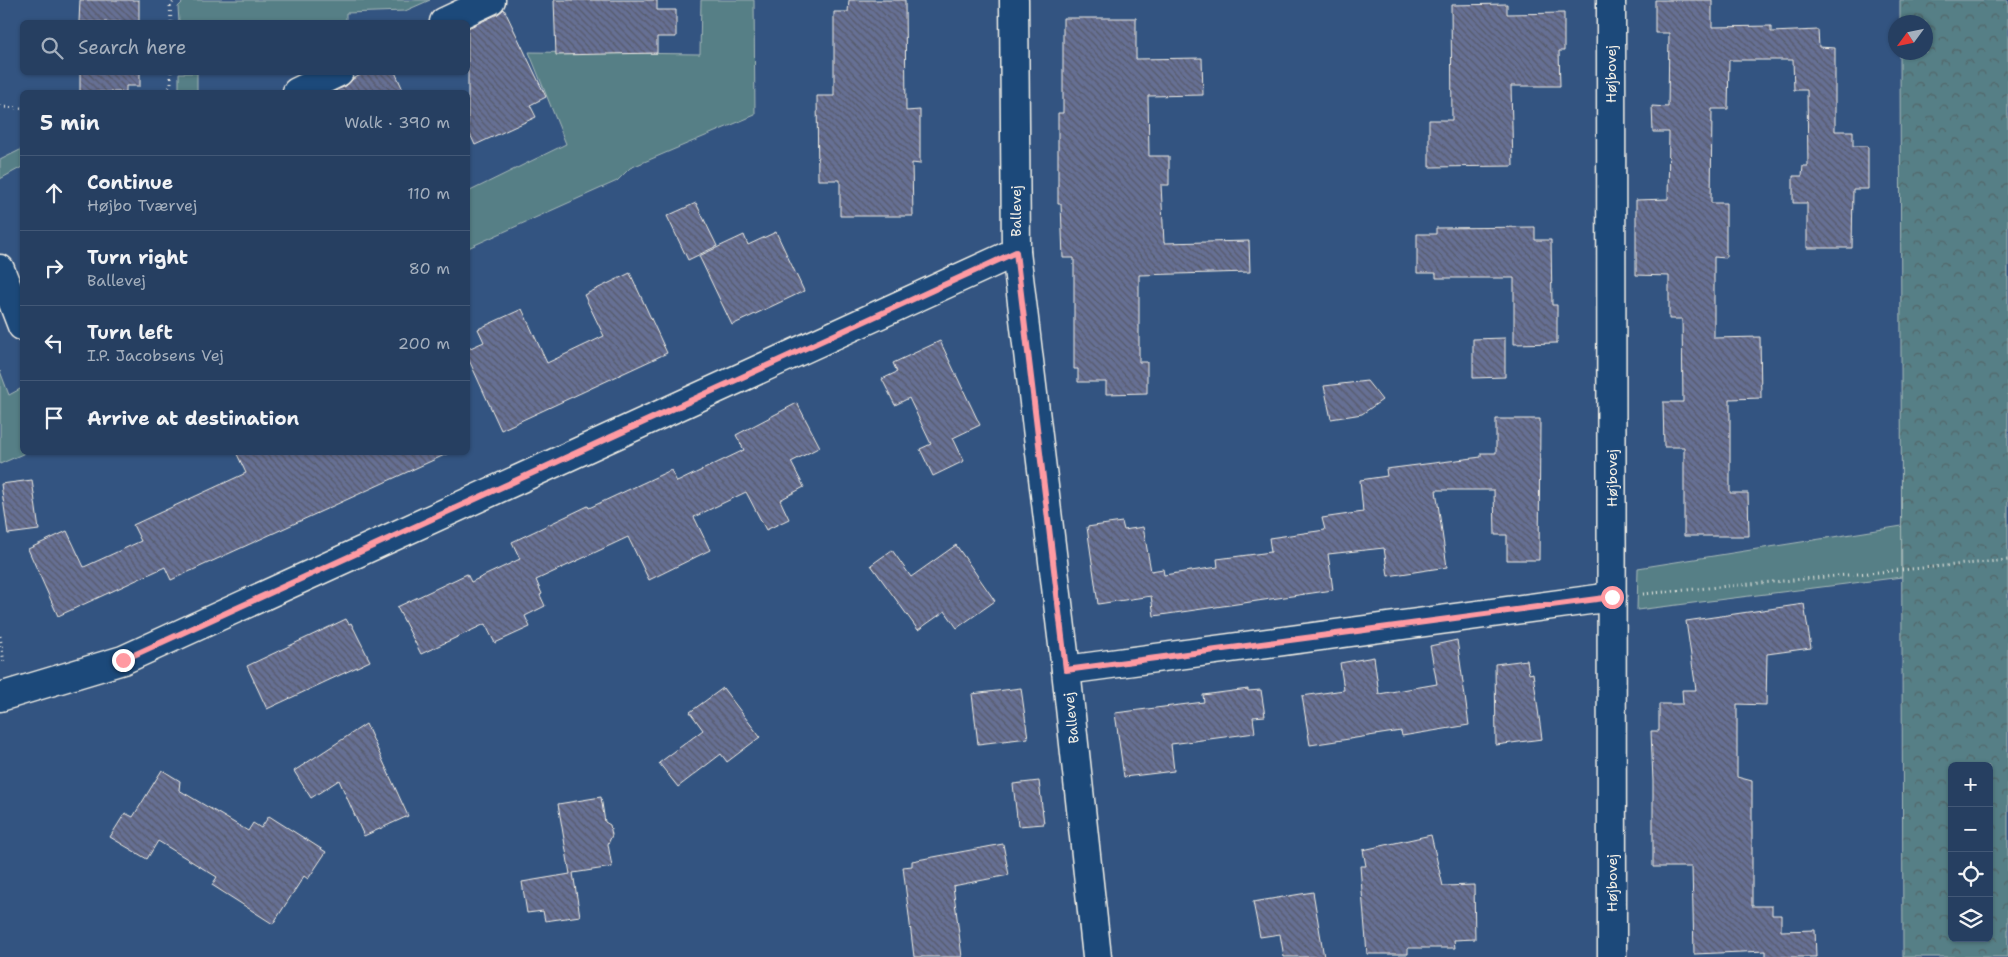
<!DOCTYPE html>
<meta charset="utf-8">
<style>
:root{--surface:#263f61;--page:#2e4667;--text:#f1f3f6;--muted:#a4afbd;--line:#425876}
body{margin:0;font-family:"Shantell Sans",sans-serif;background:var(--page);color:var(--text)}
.controls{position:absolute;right:15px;bottom:15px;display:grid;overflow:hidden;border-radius:8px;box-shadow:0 1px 4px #0004}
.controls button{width:45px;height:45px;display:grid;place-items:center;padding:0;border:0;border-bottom:1px solid var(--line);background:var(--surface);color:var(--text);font:25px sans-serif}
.compass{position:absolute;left:1888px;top:15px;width:45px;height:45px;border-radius:50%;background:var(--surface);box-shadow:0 1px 4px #0004;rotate:237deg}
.stop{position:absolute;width:15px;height:15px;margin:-11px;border:4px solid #ff9aa2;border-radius:50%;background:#fff}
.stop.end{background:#ff9aa2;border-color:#fff;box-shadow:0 1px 5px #0008}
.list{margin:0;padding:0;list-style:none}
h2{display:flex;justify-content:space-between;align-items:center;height:65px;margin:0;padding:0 20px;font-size:21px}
h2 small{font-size:16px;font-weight:400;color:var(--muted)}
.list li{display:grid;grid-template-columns:32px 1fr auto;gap:15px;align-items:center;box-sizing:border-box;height:75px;padding:0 20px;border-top:1px solid var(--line)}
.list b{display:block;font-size:19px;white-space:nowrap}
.list p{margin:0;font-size:16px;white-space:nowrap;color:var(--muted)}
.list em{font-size:16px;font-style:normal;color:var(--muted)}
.icon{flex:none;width:28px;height:28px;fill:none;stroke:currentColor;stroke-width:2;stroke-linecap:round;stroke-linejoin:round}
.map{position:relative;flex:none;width:2008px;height:957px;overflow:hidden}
.search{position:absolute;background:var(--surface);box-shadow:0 1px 4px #0004;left:20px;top:20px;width:450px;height:55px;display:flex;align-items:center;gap:12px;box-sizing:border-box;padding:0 18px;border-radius:8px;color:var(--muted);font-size:19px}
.panel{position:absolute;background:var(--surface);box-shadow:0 1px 4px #0004;left:20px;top:90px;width:450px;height:365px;border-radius:8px}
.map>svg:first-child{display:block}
</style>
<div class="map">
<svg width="2008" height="957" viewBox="0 0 2008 957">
<defs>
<pattern id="forest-crowns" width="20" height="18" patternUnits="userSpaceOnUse" patternTransform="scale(1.25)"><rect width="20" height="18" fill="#577f86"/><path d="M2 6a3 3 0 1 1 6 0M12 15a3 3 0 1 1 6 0" fill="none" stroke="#516669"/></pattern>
<pattern id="building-back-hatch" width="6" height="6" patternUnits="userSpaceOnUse" patternTransform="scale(1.25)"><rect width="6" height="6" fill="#666f94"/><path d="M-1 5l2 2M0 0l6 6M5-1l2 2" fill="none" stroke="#565a69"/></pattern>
</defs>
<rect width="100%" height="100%" fill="#335481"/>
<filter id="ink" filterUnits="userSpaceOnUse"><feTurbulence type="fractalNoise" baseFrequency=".02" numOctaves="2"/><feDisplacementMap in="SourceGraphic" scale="10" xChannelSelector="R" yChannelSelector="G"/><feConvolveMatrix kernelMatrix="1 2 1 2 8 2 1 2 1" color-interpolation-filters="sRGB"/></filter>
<g filter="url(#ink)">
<!-- grass -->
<g fill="#577f86" stroke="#a6b8b7">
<path d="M 185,0 L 430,0 L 405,11 L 346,13 L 346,22 L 179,22 L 178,7 Z"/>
<path d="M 701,0 L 754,0 L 755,115 L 630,168 L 617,181 L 468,248 L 468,192 L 566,144 L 529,52 L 700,54 Z"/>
<path d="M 179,73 L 197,73 L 197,92 L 177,92 L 179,89 Z"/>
<path d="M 22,149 L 22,167 L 0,179 L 0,160 Z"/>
<path d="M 0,371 L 9,395 L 22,388 L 22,452 L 25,453 L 0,464 Z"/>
<path d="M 1902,526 L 1902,577 L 1637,610 L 1638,568 Z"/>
</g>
<!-- forest -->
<path fill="url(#forest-crowns)" stroke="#a6b8b7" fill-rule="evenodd" d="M 1900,0 L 2008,0 L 2008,957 L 1903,957 L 1900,53 L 1926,52 L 1926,22 L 1900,22 ZM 1952,766 L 1989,766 L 1989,938 L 1952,938 Z"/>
<!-- building -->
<g fill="url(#building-back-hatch)" stroke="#f4f1e8">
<path d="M 80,0 L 139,0 L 139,22 L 79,22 Z"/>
<path d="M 554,0 L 657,0 L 657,10 L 676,10 L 676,37 L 657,37 L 657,53 L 556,55 Z"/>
<path d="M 849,0 L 905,0 L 906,111 L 920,110 L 920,164 L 912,163 L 913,216 L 840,216 L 840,180 L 818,180 L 817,96 L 834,96 L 834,12 L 848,12 Z"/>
<path d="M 1655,0 L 1712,0 L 1712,27 L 1771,26 L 1771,32 L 1818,30 L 1819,47 L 1835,48 L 1835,131 L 1853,131 L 1853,146 L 1868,146 L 1868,189 L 1853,189 L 1852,248 L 1807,248 L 1807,203 L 1793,203 L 1793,176 L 1802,176 L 1803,166 L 1808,166 L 1807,90 L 1794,90 L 1793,60 L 1729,60 L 1728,109 L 1712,109 L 1711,203 L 1726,203 L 1726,258 L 1714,257 L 1714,338 L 1760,337 L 1761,398 L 1730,399 L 1730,493 L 1748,493 L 1749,536 L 1684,536 L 1684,447 L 1664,447 L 1663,402 L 1683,402 L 1682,319 L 1669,319 L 1669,276 L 1636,275 L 1636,200 L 1668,199 L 1669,132 L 1653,132 L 1652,106 L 1668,107 L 1669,33 L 1655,33 Z"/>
<path d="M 1507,4 L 1507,14 L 1564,13 L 1564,51 L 1559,51 L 1560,86 L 1511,86 L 1513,166 L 1429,167 L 1429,120 L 1452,120 L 1451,5 Z"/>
<path d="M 504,9 L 546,97 L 530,105 L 536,117 L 475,145 L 468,130 L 468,28 L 498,14 Z"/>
<path d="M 1063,18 L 1136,18 L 1136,59 L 1202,58 L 1203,95 L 1148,96 L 1149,156 L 1169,156 L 1169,185 L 1161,185 L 1164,243 L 1249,241 L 1250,272 L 1139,275 L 1139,362 L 1147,362 L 1147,393 L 1106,394 L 1106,382 L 1078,382 L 1078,369 L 1074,369 L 1074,258 L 1063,258 L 1061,204 L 1058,204 L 1058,113 L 1063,113 Z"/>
<path d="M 80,72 L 140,72 L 140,86 L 126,86 L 126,92 L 80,92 Z"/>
<path d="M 366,72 L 395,72 L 404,92 L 332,92 L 346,86 L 353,79 Z"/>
<path d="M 696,203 L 717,246 L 688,260 L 667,216 Z"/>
<path d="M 1535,227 L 1535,240 L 1551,240 L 1552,305 L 1557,305 L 1557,343 L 1514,344 L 1514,278 L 1436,278 L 1436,273 L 1417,273 L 1417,234 L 1436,234 L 1436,228 Z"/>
<path d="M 776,232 L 804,291 L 732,325 L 699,256 L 744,235 L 748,245 Z"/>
<path d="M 630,273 L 667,353 L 501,430 L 468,358 L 468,349 L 484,342 L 478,329 L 522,309 L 547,363 L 604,336 L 584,295 Z"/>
<path d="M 1505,338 L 1505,377 L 1473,378 L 1473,339 Z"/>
<path d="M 940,341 L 980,425 L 953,438 L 964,461 L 933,476 L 920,449 L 931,444 L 909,398 L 895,405 L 882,379 L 897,372 L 893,363 Z"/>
<path d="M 1367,381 L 1382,400 L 1362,414 L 1331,419 L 1324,386 Z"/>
<path d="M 797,403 L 820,447 L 791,462 L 804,487 L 780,500 L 789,519 L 766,530 L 746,492 L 694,517 L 710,550 L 649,580 L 628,537 L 536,580 L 542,594 L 540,595 L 545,606 L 525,616 L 530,627 L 495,643 L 485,624 L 421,654 L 397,607 L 467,574 L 471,582 L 520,559 L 512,542 L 588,506 L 589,508 L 671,470 L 677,482 L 744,450 L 736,435 Z"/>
<path d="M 1496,419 L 1540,419 L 1539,560 L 1507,560 L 1507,535 L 1495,535 L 1494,490 L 1436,490 L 1447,567 L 1388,576 L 1384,548 L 1328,554 L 1333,590 L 1154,616 L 1151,596 L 1098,604 L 1087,527 L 1122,522 L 1124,530 L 1143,527 L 1151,571 L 1163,569 L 1164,575 L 1218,567 L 1217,559 L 1271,552 L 1269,538 L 1325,530 L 1322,518 L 1363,512 L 1360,480 L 1387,476 L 1386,469 L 1481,457 L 1481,453 L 1496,453 Z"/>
<path d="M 236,452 L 451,452 L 171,580 L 165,567 L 58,616 L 28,549 L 67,531 L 84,567 L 141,541 L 133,525 L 246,473 Z"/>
<path d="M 32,480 L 39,530 L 8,534 L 1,484 Z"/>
<path d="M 956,545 L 995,601 L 957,628 L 945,611 L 918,630 L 871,565 L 892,550 L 911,577 Z"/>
<path d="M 1804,604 L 1811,648 L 1767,654 L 1766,705 L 1737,704 L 1737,777 L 1752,781 L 1752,906 L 1772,906 L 1772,915 L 1781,915 L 1781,931 L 1815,930 L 1816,957 L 1766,957 L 1766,951 L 1694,954 L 1692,867 L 1653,867 L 1653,782 L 1651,731 L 1659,731 L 1659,704 L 1683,704 L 1682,690 L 1696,690 L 1686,621 Z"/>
<path d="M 346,619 L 349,624 L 351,623 L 370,661 L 267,709 L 247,666 Z"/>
<path d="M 1457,640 L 1469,725 L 1402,736 L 1401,731 L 1310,745 L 1302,696 L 1344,690 L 1340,663 L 1374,657 L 1379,694 L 1437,684 L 1430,646 Z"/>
<path d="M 1527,660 L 1529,674 L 1533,673 L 1542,739 L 1496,745 L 1495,664 Z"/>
<path d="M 723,688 L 760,737 L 727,762 L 721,754 L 678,787 L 659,763 L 703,730 L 690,712 Z"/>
<path d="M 1021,688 L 1028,738 L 978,744 L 972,694 Z"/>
<path d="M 1248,689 L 1248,691 L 1261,690 L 1265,716 L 1253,717 L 1255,733 L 1171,744 L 1174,771 L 1124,777 L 1115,713 L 1204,702 L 1203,695 Z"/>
<path d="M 366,724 L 408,816 L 364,836 L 339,780 L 311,798 L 294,771 Z"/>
<path d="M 162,770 L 180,781 L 179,790 L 248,831 L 253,823 L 261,828 L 269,816 L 326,852 L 308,879 L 304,876 L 273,924 L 212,885 L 217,877 L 158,841 L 147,859 L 110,837 L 125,813 L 133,817 Z"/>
<path d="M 1039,781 L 1044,824 L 1018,826 L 1013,784 Z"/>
<path d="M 601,797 L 605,822 L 610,825 L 612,835 L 608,844 L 612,867 L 573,873 L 580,916 L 545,921 L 543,911 L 527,913 L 522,882 L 570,874 L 558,804 Z"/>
<path d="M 1431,835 L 1443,886 L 1474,885 L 1475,939 L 1454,940 L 1455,948 L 1408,948 L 1408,954 L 1367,954 L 1360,866 L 1366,866 L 1363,850 Z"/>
<path d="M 1003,844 L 1009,875 L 953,886 L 962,957 L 914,957 L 903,867 L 912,866 L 912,861 Z"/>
<path d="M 1313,892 L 1324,957 L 1284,957 L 1280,934 L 1260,937 L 1253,902 Z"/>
</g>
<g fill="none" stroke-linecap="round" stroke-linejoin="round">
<defs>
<g id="minor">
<path d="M 1014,0 L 1016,252 L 1066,670 L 1097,957"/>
<path d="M 1611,0 L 1612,957"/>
<path d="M 444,22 L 491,0"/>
<path d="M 297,92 L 339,72"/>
<path d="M 0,269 L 22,326"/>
<path d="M 1066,670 L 1612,597"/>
<path d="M 0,697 L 123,660 L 1016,252"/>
</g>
</defs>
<!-- minor casing -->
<use href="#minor" stroke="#f4f1e8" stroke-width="31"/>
<!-- path -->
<g stroke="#f4f1e8" stroke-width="3" stroke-dasharray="1 4" stroke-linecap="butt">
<path d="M 171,22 L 170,5 L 175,0"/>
<path d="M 167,92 L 171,85 L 171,72"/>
<path d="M 0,107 L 22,108"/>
<path d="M 1643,594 L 2008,560"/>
<path d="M 0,636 L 4,663"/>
</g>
<!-- minor -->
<use href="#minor" stroke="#1f4a7a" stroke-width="28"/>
</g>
</g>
<g fill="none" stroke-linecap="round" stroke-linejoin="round" filter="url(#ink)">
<!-- route -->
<path stroke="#ff9aa2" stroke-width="6" d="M 123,660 L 1016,252 L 1066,670 L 1612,597"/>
</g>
<g text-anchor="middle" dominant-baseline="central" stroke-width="4" stroke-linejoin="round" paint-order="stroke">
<!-- street labels -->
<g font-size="14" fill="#f4f1e8" stroke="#1f4a7a">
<text transform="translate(1611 74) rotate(-90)">Højbovej</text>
<text transform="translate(1016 211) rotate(-90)">Ballevej</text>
<text transform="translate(1612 478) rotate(-90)">Højbovej</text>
<text transform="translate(1071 718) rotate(-96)">Ballevej</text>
<text transform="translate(1612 883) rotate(-90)">Højbovej</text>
</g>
</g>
</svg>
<div class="controls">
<button>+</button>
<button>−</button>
<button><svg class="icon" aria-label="locate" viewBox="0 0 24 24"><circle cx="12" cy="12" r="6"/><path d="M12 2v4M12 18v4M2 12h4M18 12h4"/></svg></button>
<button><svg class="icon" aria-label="layers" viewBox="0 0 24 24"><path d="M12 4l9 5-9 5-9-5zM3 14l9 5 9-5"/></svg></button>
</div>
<svg class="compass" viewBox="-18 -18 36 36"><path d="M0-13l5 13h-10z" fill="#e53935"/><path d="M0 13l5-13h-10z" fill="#a4afbd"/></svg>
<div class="stop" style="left:1612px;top:597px"></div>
<div class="stop end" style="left:123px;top:660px"></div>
<div class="search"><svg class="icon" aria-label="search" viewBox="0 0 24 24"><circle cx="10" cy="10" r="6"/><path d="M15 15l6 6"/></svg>Search here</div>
<section class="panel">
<h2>5 min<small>Walk · 390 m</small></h2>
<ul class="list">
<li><svg class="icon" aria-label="ahead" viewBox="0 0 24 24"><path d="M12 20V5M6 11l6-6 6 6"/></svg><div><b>Continue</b><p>Højbo Tværvej</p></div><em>110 m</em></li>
<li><svg class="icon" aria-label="right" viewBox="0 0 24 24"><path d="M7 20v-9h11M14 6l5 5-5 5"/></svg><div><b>Turn right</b><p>Ballevej</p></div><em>80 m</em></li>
<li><svg class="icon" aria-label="left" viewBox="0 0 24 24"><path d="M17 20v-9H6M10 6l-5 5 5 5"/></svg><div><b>Turn left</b><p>I.P. Jacobsens Vej</p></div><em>200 m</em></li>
<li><svg class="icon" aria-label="arrive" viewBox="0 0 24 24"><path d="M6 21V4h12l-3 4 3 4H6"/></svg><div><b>Arrive at destination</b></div></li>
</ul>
</section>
</div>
